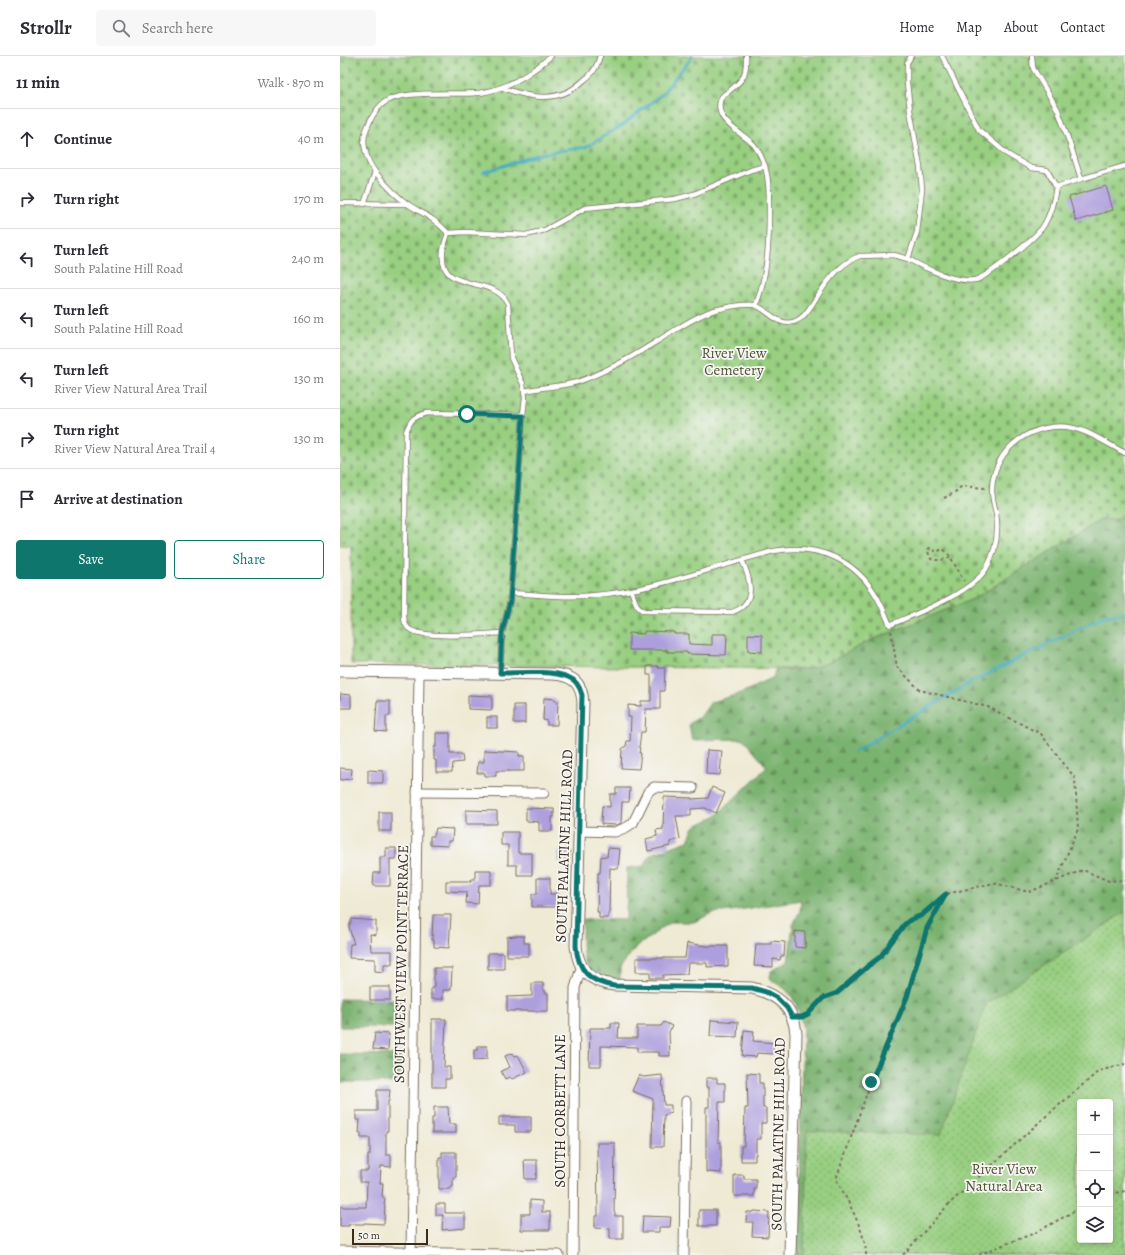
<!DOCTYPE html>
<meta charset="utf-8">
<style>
:root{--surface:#fff;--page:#f7f7f7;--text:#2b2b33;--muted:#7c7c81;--line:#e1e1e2;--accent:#0f766e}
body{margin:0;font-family:Alegreya,serif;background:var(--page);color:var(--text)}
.controls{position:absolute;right:12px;bottom:12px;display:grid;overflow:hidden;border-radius:4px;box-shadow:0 2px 6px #0003}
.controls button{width:36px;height:36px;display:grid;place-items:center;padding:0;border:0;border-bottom:1px solid var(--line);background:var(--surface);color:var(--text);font:20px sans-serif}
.scale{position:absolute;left:12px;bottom:10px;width:76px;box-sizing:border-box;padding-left:4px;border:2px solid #3b2a1e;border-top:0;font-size:11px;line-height:14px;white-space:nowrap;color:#3b2a1e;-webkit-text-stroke:3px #f6f6f2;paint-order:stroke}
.stop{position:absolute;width:12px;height:12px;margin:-9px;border:3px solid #0f766e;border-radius:50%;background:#fff}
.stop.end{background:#0f766e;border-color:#fff;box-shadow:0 1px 4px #0008}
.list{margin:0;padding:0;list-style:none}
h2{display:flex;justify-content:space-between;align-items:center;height:52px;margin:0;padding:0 16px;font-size:17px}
h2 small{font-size:13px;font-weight:400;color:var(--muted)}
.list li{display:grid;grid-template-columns:26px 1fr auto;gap:12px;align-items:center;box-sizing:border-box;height:60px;padding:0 16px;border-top:1px solid var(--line)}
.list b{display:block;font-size:15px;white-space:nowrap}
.list p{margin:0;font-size:13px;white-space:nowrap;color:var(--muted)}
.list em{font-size:13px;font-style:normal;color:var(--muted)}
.actions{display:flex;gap:8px;padding:12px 16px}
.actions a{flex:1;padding:9px 0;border:1px solid var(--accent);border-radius:4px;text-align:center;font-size:14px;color:var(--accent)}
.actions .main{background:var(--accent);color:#fff}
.icon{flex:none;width:22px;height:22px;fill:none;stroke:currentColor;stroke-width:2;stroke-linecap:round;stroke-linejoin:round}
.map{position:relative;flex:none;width:785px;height:1199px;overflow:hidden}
header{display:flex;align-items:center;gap:24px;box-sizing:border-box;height:56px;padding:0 20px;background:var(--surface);border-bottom:1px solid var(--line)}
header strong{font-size:19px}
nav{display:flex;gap:22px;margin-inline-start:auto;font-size:14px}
.search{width:280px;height:36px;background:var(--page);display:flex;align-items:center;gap:10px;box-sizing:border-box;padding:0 14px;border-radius:4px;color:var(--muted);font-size:15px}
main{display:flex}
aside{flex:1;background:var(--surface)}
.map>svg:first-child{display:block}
</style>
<header>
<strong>Strollr</strong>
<div class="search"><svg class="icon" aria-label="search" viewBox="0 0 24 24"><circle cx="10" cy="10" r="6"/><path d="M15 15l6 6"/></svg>Search here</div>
<nav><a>Home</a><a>Map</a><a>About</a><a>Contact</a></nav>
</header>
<main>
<aside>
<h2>11 min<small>Walk · 870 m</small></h2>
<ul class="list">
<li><svg class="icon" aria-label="ahead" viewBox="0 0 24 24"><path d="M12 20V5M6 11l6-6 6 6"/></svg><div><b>Continue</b></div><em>40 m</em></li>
<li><svg class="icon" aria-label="right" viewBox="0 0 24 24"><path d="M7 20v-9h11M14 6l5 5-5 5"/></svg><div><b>Turn right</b></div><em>170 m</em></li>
<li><svg class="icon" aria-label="left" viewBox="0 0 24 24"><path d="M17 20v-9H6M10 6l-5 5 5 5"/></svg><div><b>Turn left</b><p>South Palatine Hill Road</p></div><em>240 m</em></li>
<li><svg class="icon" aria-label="left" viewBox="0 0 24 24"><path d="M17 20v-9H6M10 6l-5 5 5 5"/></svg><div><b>Turn left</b><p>South Palatine Hill Road</p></div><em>160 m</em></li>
<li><svg class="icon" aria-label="left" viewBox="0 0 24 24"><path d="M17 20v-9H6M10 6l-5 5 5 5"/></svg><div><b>Turn left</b><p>River View Natural Area Trail</p></div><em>130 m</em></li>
<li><svg class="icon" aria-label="right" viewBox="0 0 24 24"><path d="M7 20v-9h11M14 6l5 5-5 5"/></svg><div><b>Turn right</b><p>River View Natural Area Trail 4</p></div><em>130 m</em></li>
<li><svg class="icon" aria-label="arrive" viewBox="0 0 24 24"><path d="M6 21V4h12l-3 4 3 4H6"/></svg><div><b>Arrive at destination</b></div></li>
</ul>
<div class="actions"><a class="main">Save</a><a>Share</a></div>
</aside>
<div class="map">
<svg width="785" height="1199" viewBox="0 0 785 1199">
<defs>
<pattern id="forest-firs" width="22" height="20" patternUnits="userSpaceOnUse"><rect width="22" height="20" fill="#7ab26f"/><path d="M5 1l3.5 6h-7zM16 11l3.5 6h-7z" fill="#65915b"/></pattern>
<pattern id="cemetery-stones" width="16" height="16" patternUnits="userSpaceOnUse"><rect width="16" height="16" fill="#98cf81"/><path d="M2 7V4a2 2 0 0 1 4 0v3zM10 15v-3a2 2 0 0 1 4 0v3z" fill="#7da869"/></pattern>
<pattern id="park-dots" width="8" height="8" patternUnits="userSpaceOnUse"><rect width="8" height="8" fill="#98cf81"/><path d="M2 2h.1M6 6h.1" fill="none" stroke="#7da869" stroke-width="1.8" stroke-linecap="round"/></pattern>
</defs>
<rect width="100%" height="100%" fill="#f6f6f2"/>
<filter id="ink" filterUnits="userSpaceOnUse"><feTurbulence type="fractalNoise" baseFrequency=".025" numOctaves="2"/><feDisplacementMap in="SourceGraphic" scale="8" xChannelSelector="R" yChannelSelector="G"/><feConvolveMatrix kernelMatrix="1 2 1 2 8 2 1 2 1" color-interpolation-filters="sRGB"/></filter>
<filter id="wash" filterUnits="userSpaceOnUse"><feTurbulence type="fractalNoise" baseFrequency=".012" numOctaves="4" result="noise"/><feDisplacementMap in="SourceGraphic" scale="16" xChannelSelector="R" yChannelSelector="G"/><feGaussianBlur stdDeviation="0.9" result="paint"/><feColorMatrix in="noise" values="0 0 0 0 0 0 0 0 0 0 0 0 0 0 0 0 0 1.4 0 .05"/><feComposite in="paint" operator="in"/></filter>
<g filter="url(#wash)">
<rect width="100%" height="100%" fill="#efead4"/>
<!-- forest -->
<g fill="url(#forest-firs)" stroke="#5a6e46" fill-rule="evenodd">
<path d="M 785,462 L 785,1199 L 457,1199 L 463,973 C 460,958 457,944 445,933 C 440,928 435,928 430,922 L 431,915 L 448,906 L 453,869 L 460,855 L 461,844 L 391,855 L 372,857 L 354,866 L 330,866 L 295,892 L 280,912 L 280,926 C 273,924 265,923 259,921 C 238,913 242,881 243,863 L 286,864 L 287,812 L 304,810 L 311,798 L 348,785 L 354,771 L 377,759 L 427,711 L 403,683 L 352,684 L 349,668 L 361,660 L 371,646 L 399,638 L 433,622 L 435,614 L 468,613 L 489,606 L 529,585 L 635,542 L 760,464 ZM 740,1046 L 770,1046 L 770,1184 L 740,1184 Z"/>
<path d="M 0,943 L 61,944 L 60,971 L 0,971 Z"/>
<path d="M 0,998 L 60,999 L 60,1027 L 0,1026 Z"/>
</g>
<!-- cemetery -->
<path fill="url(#cemetery-stones)" stroke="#6a7c50" d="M 0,0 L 785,0 L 785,462 L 760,464 L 635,542 L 529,585 L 489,606 L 468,613 L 11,608 L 11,490 L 0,489 Z"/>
<!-- park -->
<path fill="url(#park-dots)" stroke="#6a7c50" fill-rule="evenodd" d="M 785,856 L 785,1199 L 464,1199 L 467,1075 L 601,1079 L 646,948 ZM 740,1046 L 770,1046 L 770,1184 L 740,1184 Z"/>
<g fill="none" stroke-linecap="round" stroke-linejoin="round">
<!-- stream -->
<g stroke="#3daabc" stroke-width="3">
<path d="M 144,116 L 200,98 L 246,91 L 283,69 L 321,39 L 350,4 L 352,0"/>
<path d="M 514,696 L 630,627 L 764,560 L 785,557"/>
</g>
</g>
<g id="blocks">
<!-- building -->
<g fill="#ad9edd">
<path d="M 766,130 L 773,154 L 736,165 L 729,141 Z"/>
<path d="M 304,575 L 334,576 L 334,578 L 349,578 L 349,588 L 372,589 L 372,578 L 387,578 L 386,599 L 347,598 L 347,596 L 327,596 L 327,594 L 289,594 L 289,577 L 304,578 Z"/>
<path d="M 408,578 L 422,579 L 422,596 L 408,595 Z"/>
<path d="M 307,610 L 318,610 L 318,612 L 325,612 L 324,635 L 320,635 L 320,653 L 306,653 L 305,676 L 301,676 L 299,692 L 300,692 L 299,697 L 301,697 L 299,713 L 281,712 L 282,693 L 286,690 L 287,685 L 290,685 L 291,661 L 288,661 L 288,649 L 301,650 L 301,645 L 311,645 L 311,619 L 307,619 Z"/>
<path d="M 0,638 L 11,639 L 11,652 L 0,652 Z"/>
<path d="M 128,639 L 152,640 L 152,654 L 128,653 Z"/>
<path d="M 204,642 L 215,643 L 215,645 L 218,645 L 217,669 L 207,669 L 207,665 L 203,664 Z"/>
<path d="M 37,645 L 50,645 L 50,660 L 46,660 L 46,676 L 35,675 Z"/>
<rect x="174" y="649" width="11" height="18"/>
<rect x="147" y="661" width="10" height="11"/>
<path d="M 96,677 L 110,677 L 110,698 L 122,698 L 123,706 L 113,707 L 112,716 L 96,716 L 96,704 L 94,704 L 94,691 L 96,691 Z"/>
<path d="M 144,694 L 179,696 L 179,700 L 184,700 L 184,715 L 156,715 L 156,720 L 145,720 L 145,717 L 137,717 L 138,706 L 144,706 Z"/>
<path d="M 367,694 L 382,695 L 380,719 L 366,718 Z"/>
<path d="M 0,712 L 12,713 L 11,723 L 0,724 Z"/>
<path d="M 28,714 L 43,715 L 43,727 L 28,727 Z"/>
<path d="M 372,731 L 385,737 L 376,757 L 365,752 L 351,753 L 351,760 L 336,760 L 340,783 L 330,786 L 330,790 L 308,795 L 306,783 L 317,780 L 316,774 L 323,773 L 324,741 L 352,742 L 351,743 L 368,742 Z"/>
<path d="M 276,732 L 290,732 L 289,746 L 282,746 L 281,767 L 277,769 L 261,768 L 262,750 L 270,751 L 270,738 L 276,738 Z"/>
<path d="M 186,752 L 214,753 L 214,761 L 212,761 L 212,775 L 199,775 L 199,766 L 186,765 Z"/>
<path d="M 126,754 L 157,755 L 157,768 L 126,768 Z"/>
<rect x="39" y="756" width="12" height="19"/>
<path d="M 96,772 L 113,773 L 112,785 L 108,785 L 108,790 L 90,789 L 90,780 L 94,780 Z"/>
<path d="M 161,776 L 178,776 L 178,797 L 192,797 L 192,819 L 177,819 L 177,809 L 168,809 L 168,789 L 161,789 Z"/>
<path d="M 46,792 L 56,792 L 56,803 L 50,803 L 50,830 L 33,830 L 34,817 L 40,817 L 40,801 L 46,801 Z"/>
<path d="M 268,792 L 280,793 L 278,813 L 270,812 L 269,857 L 268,857 L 268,862 L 259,862 L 259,856 L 257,856 L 258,817 L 260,817 L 261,800 L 267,801 Z"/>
<path d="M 219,794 L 230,795 L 229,806 L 218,805 Z"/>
<path d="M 135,814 L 151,814 L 151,829 L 139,829 L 138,848 L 126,847 L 127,836 L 106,835 L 106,825 L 131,825 L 131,823 L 135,823 Z"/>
<path d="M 197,822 L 210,822 L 210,838 L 218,838 L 218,851 L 192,851 L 192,838 L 197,838 Z"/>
<path d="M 93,859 L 111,859 L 109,892 L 94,891 L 94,884 L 92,884 Z"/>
<path d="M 12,863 L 36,865 L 36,879 L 30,878 L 31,895 L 52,895 L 52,908 L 44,908 L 44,916 L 35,915 L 35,903 L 9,902 L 10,888 L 14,888 L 9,871 Z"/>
<path d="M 455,875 L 465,876 L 465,892 L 455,891 Z"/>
<path d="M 174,880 L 184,880 L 184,887 L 189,887 L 189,900 L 167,900 L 167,881 Z"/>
<path d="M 431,885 L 445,886 L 444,900 L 441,900 L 440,904 L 433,903 L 433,911 L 414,910 L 416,888 L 431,888 Z"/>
<path d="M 347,887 L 366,890 L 388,890 L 388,910 L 367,911 L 367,907 L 348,907 L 347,918 L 323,919 L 323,922 L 310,922 L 310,916 L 296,916 L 296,902 L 345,902 Z"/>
<rect x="148" y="897" width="16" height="16"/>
<path d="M 94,912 L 112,912 L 111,934 L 103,934 L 103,943 L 91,943 L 91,932 L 94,932 Z"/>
<path d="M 192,927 L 203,927 L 203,934 L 205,934 L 205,937 L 208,937 L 208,955 L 167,955 L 167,941 L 192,940 Z"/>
<rect x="30" y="931" width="20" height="13"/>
<path d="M 92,963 L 106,963 L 104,1011 L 110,1011 L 110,1023 L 105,1023 L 105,1031 L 92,1031 Z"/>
<path d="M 371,964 L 398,966 L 397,981 L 370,980 Z"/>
<path d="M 324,966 L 332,970 L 329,976 L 330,1000 L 319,1000 L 319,996 L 297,996 L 297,991 L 261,990 L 261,1010 L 249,1010 L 250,972 L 271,972 L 271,967 L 279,967 L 278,982 L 297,982 L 297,970 L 321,970 Z"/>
<path d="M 404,974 L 414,975 L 413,985 L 434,987 L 433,998 L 417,997 L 416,1001 L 402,1000 Z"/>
<path d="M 35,977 L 49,978 L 48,994 L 33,993 Z"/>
<path d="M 138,990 L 147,990 L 147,1003 L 134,1004 L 134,994 L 138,994 Z"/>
<path d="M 172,997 L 174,1000 L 178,999 L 187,1016 L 172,1023 L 170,1021 L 165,1023 L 161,1015 L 170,1011 L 165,1000 Z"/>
<path d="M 407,1017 L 419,1018 L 419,1027 L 423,1027 L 423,1052 L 426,1052 L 426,1067 L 421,1067 L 421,1083 L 416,1083 L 416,1099 L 415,1099 L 415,1105 L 401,1105 L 401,1090 L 404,1090 L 404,1088 L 405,1052 L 408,1052 Z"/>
<path d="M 299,1019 L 303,1021 L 322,1019 L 324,1049 L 331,1049 L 331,1057 L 324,1059 L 323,1091 L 312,1091 L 313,1043 L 292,1035 Z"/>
<path d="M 366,1022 L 377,1022 L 377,1027 L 385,1027 L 385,1046 L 379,1046 L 378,1086 L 381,1086 L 381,1117 L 366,1116 L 366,1051 L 369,1051 L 369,1031 L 366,1031 Z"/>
<path d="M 37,1034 L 50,1034 L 49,1045 L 48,1045 L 48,1075 L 46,1075 L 46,1099 L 51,1099 L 51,1111 L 41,1110 L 40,1127 L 43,1127 L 42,1140 L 45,1143 L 44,1149 L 45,1149 L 44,1168 L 24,1167 L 24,1168 L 9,1168 L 9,1170 L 0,1170 L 0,1151 L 26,1151 L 27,1126 L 20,1126 L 20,1115 L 28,1115 L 28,1099 L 30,1099 L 30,1082 L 21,1082 L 21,1077 L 19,1077 L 20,1064 L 16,1064 L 16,1055 L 37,1055 Z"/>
<path d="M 94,1051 L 108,1051 L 109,1068 L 116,1068 L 116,1077 L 92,1077 L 92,1062 L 94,1062 Z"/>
<path d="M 159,1061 L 191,1061 L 191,1076 L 175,1076 L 175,1069 L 159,1069 Z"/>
<path d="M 257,1087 L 275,1087 L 274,1156 L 275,1156 L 275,1160 L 283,1160 L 283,1183 L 270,1183 L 270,1173 L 255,1172 L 255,1160 L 258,1160 Z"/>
<path d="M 102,1096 L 116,1096 L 116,1121 L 113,1121 L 113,1131 L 110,1131 L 110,1133 L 99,1133 L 99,1101 L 102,1101 Z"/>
<path d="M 184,1104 L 197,1104 L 197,1118 L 196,1118 L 196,1123 L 185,1123 Z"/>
<path d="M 394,1119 L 404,1119 L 404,1123 L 416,1123 L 416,1133 L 414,1133 L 414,1140 L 394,1140 Z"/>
<path d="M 190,1144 L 202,1145 L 202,1156 L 210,1156 L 210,1174 L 181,1174 L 181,1158 L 190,1158 Z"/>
<path d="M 96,1148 L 105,1148 L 105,1157 L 125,1157 L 125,1172 L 102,1174 L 103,1159 L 96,1159 Z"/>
<rect x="359" y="1154" width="17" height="16"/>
<path d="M 414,1155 L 429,1156 L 428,1181 L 412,1180 L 413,1166 L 406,1166 L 407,1156 L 414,1156 Z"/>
<path d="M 303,1160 L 331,1161 L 330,1171 L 319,1171 L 319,1176 L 302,1176 Z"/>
</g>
</g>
</g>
<g filter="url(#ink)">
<use href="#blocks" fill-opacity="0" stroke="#7a6d5e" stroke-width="1"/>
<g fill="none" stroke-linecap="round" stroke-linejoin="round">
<defs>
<g id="service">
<path d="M 211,0 C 192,17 171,31 145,36 C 121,41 60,31 41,49 C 35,55 30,64 27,72 C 20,86 27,106 36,117 C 45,128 57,141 69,149 C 85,159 94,162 108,177 L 126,176 L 186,179 L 205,174 L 245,152 L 335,143 L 354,138 L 411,114 L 425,110 C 422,102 419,95 414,89 C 402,76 375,66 380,45 C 381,40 384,38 388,36 C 403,24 407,20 406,0"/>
<path d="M 602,0 L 639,74 L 667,98 L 691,112 L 707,114 L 716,131 L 741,123 L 732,94 L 718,54 L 693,12 L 692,0"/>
<path d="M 163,32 C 191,42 219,48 243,25 C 247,22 252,18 254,14 C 257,10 258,5 260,0"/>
<path d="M 741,123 L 785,110"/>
<path d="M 0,147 L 68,148"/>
<path d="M 24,148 L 35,116"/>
<path d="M 108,177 C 106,183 104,189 103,195 C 98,240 154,217 168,248 L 171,302 L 183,328 L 185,341 L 183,359 L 170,545 L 162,577 L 160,617"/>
<path d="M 568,203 C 584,212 616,227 635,224 C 648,221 697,181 704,169 C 711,157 714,145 716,131"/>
<path d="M 416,249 C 428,216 429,188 429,153 C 429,138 429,124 425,110"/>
<path d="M 185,335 C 201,331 217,331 233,327 C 246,324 260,317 272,311 C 293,301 312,288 332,276 C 345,268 360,258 375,254 C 387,251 402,248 414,249 C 427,251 439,275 458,264 C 467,259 471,249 477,241 C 487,225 501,206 520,200 L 554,199 L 568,203 L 577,176 L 582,133 L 580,111 L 570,54 L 567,27 L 567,7 L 571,0"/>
<path d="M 291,534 C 294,542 296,552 304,555 L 392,556 C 418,548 410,522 402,504"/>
<path d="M 171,537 C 199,539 228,542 256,539 C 317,534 375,510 434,495 C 477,487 515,503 537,541 C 542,550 546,560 550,569 C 577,557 630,538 646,513 C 656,496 659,477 656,457 C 654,449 652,442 652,433 C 653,392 694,364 733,372 C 751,376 768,388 785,397"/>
<path d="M 162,577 C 144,578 80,584 68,572 C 65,569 64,564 64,560 L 66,376 C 71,363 73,361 87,357 L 183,359"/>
</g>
<g id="minor">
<path d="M 77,736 L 204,737"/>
<path d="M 240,775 L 275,776 L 287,771 L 293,767 L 308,736 L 314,731 L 353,732"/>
<path d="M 0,1195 L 219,1199"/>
<path d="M 71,1199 L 79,617"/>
<path d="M 233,1199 L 235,932 L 241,912"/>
<path d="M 344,1199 L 346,1045"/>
</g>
<path id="tertiary" d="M 0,615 L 212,618 C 232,619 242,626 243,647 L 236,890 C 238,914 250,926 274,929 L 412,932 C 437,938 454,951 456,978 L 450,1199"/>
</defs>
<!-- service casing -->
<use href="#service" stroke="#7a6d5e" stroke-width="6"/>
<!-- minor casing -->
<use href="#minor" stroke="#7a6d5e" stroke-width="11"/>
<!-- tertiary casing -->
<use href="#tertiary" stroke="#7a6d5e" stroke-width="13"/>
<!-- path -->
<g stroke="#7a6d5e" stroke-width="2" stroke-dasharray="3 3" stroke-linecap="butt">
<path d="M 604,442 L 614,437 L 622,430 L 645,432"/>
<path d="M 610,501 C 605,504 597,505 591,503 L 588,496 L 589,492 L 597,496 L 602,493 C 610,495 618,517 624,525"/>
<path d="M 551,575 L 557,611 L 580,634 L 648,651 L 701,678 L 735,722 L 738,773 L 716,825"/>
<path d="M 463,960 L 468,958 L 483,942 L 497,937 L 528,910 L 540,901 L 564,869 L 570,864 L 582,859 L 604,839"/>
<path d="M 770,1138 L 785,1135"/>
<path d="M 526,1199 C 527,1179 506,1141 496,1123 L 531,1026 L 567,941 L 587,872 L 606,838 L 654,827 L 689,836 L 743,814 L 769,825 L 785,824"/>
<path d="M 563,1199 L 609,1148 L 704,1062 L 759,1015 L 785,1008"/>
<path d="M 639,1199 L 650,1194 L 695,1177 L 740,1152"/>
</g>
<!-- service -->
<use href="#service" stroke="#fff" stroke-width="4.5"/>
<!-- minor -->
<use href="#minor" stroke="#fff" stroke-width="9"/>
<!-- tertiary -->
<use href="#tertiary" stroke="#fff" stroke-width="11"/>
</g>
</g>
<g fill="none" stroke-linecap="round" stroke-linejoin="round" filter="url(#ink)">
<!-- route -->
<path stroke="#0f766e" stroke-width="5" d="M 127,358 L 183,360 L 170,545 L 162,577 L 160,617 C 178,617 211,614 228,621 C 236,624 240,631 242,639 L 236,890 C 238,915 250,926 274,930 L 412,932 L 426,936 L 437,942 L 447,952 L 452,961 L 462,961 L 468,958 L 483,942 L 497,937 L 528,910 L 540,901 L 564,869 L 570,864 L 582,859 L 606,838 L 587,872 L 567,941 L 531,1026"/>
</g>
<g text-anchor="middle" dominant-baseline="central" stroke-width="3.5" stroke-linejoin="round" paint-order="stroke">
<!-- park labels -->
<g font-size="15" fill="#525337" stroke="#f6f6f2">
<text x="394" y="297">River View<tspan x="394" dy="17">Cemetery</tspan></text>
<text x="664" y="1113">River View<tspan x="664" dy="17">Natural Area</tspan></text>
</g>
<!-- street labels -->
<g font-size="15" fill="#3b2a1e" stroke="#f6f6f2">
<text transform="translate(224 790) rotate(-88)">SOUTH PALATINE HILL ROAD</text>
<text transform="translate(61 908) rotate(-89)">SOUTHWEST VIEW POINT TERRACE</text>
<text transform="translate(220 1055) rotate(-90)">SOUTH CORBETT LANE</text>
<text transform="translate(438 1078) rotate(-89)">SOUTH PALATINE HILL ROAD</text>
</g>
</g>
</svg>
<div class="controls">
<button>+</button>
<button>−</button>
<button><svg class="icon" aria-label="locate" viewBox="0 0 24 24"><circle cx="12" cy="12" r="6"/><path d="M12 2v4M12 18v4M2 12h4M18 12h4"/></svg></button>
<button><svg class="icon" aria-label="layers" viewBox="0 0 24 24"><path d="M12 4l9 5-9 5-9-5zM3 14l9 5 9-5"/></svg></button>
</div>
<div class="scale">50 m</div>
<div class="stop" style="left:127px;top:358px"></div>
<div class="stop end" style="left:531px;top:1026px"></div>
</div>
</main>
